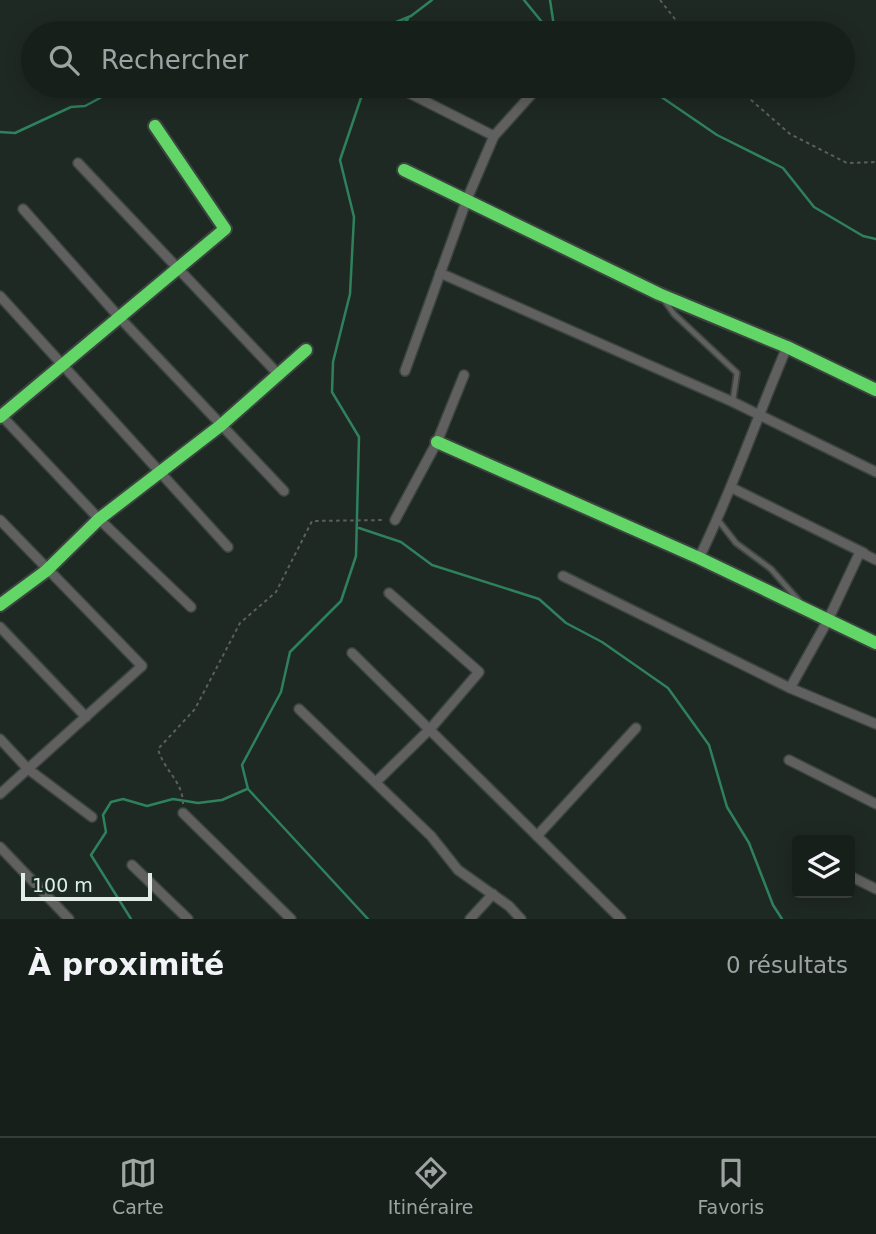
<!DOCTYPE html>
<html lang="fr">
<meta charset="utf-8">
<style>
:root{--surface:#171f1b;--page:#242c28;--text:#f1f3f6;--muted:#9ea2a3;--line:#363d3a;--accent:#9ea8a3}
body{margin:0;font-family:"DejaVu Sans",sans-serif;background:var(--page);color:var(--text)}
.controls{position:absolute;right:21px;bottom:21px;display:grid;overflow:hidden;border-radius:7px;box-shadow:0 4px 18px #0003}
.controls button{width:63px;height:63px;display:grid;place-items:center;padding:0;border:0;border-bottom:2px solid var(--line);background:var(--surface);color:var(--text);font:35px sans-serif}
.scale{position:absolute;left:21px;bottom:18px;width:131px;box-sizing:border-box;padding-left:7px;border:4px solid #e2ede7;border-top:0;font-size:19px;line-height:24px;white-space:nowrap;color:#e2ede7;-webkit-text-stroke:5px #1b2d23;paint-order:stroke}
.list{margin:0;padding:0;list-style:none}
h2{display:flex;justify-content:space-between;align-items:center;height:91px;margin:0;padding:0 28px;font-size:30px}
h2 small{font-size:23px;font-weight:400;color:var(--muted)}
.icon{flex:none;width:38px;height:38px;fill:none;stroke:currentColor;stroke-width:2;stroke-linecap:round;stroke-linejoin:round}
.map{position:relative;flex:none;width:876px;height:919px;overflow:hidden}
.search{position:absolute;background:var(--surface);box-shadow:0 4px 18px #0003;left:21px;right:21px;top:21px;height:77px;display:flex;align-items:center;gap:18px;box-sizing:border-box;padding:0 24px;border-radius:38px;color:var(--muted);font-size:26px}
.sheet{height:217px;background:var(--surface)}
nav{display:flex;justify-content:space-around;align-items:center;box-sizing:border-box;height:98px;border-top:2px solid var(--line);background:var(--surface);font-size:19px;color:var(--muted)}
nav a{display:grid;justify-items:center;gap:4px}
nav .on{color:var(--accent)}
.map>svg:first-child{display:block}
</style>
<div class="map">
<svg width="876" height="919" viewBox="0 0 876 919">
<rect width="100%" height="100%" fill="#1f2924"/>
<g fill="none" stroke-linecap="round" stroke-linejoin="round">
<!-- stream -->
<g stroke="#2e815c" stroke-width="2.5">
<path d="M 524,0 L 546,27 L 555,33"/>
<path d="M 550,0 L 555,33"/>
<path d="M 369,33 L 411,16 L 432,0"/>
<path d="M 393,33 L 408,19"/>
<path d="M 365,86 L 340,160 L 354,217 L 350,294 L 333,362 L 332,392 L 359,437 L 356,556 L 341,601 L 290,652 L 281,692 L 242,765 L 248,789 L 368,919"/>
<path d="M 626,86 L 633,93 L 657,94 L 717,135 L 783,168 L 814,207 L 863,236 L 876,239"/>
<path d="M 0,132 L 15,133 L 71,107 L 85,106 L 100,98 L 113,86"/>
<path d="M 359,528 L 401,542 L 432,565 L 539,599 L 566,623 L 602,642 L 668,688 L 709,745 L 727,807 L 749,843 L 773,905 L 782,919"/>
<path d="M 131,919 L 91,855 L 106,832 L 103,815 L 111,802 L 123,799 L 147,806 L 173,799 L 198,803 L 222,800 L 247,789"/>
</g>
<defs>
<g id="lane">
<path d="M 664,300 L 674,314 L 737,373 L 733,400"/>
<path d="M 718,520 L 736,543 L 771,569 L 800,602"/>
</g>
<g id="street">
<path d="M 395,86 L 494,136"/>
<path d="M 78,163 L 279,375"/>
<path d="M 23,209 L 119,317 L 284,491"/>
<path d="M 440,273 L 733,402 L 876,472"/>
<path d="M 0,296 L 228,547"/>
<path d="M 405,371 L 467,199 L 494,136 L 539,86"/>
<path d="M 0,414 L 99,519 L 191,607"/>
<path d="M 732,488 L 864,553"/>
<path d="M 0,520 L 142,666 L 0,794"/>
<path d="M 395,520 L 437,442 L 464,375"/>
<path d="M 699,558 C 733,489 757,417 787,347"/>
<path d="M 563,576 L 790,688 L 876,724"/>
<path d="M 0,627 L 86,717"/>
<path d="M 352,653 L 621,919"/>
<path d="M 790,688 L 828,620 L 860,552 L 876,560"/>
<path d="M 299,709 L 431,836 L 458,870 L 509,906 L 521,919"/>
<path d="M 0,739 L 28,769 L 92,817"/>
<path d="M 789,760 L 876,804"/>
<path d="M 376,782 L 431,728 L 479,672 L 389,593"/>
<path d="M 183,813 L 291,919"/>
<path d="M 537,836 L 636,728"/>
<path d="M 0,847 L 69,919"/>
<path d="M 132,865 L 188,919"/>
<path d="M 850,876 L 876,889"/>
<path d="M 470,919 L 493,894"/>
</g>
<g id="fast">
<path d="M 404,170 L 659,294 L 787,347 L 876,390"/>
<path d="M 0,417 L 225,229 L 155,126"/>
<path d="M 437,442 L 699,558 L 876,643"/>
<path d="M 0,605 L 46,571 L 99,519 L 220,426 L 306,350"/>
</g>
</defs>
<!-- lane casing -->
<use href="#lane" stroke="#3b443f" stroke-width="8"/>
<!-- street casing -->
<use href="#street" stroke="#3b443f" stroke-width="12"/>
<!-- fast casing -->
<use href="#fast" stroke="#3b443f" stroke-width="16"/>
<!-- path -->
<g stroke="#5c5f5d" stroke-width="2" stroke-dasharray="3.5 3.5" stroke-linecap="butt">
<path d="M 660,0 L 686,33"/>
<path d="M 735,86 L 790,134 L 847,163 L 876,162"/>
<path d="M 183,804 C 183,781 164,771 158,749 L 195,709 L 240,623 L 276,592 L 312,521 L 385,520"/>
</g>
<!-- lane -->
<use href="#lane" stroke="#616060" stroke-width="4.5"/>
<!-- street -->
<use href="#street" stroke="#616060" stroke-width="9"/>
<!-- fast -->
<use href="#fast" stroke="#63d668" stroke-width="12"/>
</g>
</svg>
<div class="controls">
<button><svg class="icon" aria-label="layers" viewBox="0 0 24 24"><path d="M12 4l9 5-9 5-9-5zM3 14l9 5 9-5"/></svg></button>
</div>
<div class="scale">100 m</div>
<div class="search"><svg class="icon" aria-label="search" viewBox="0 0 24 24"><circle cx="10" cy="10" r="6"/><path d="M15 15l6 6"/></svg>Rechercher</div>
</div>
<section class="sheet">
<h2>À proximité<small>0 résultats</small></h2>
<ul class="list">
</ul>
</section>
<nav>
<a class="on"><svg class="icon" aria-label="map" viewBox="0 0 24 24"><path d="M3 6l6-2 6 2 6-2v14l-6 2-6-2-6 2zM9 4v14M15 6v14"/></svg>Carte</a>
<a><svg class="icon" aria-label="directions" viewBox="0 0 24 24"><path d="M12 3l9 9-9 9-9-9zM9 14v-3h6M13 9l2 2-2 2"/></svg>Itinéraire</a>
<a><svg class="icon" aria-label="saved" viewBox="0 0 24 24"><path d="M7 4h10v16l-5-4-5 4z"/></svg>Favoris</a>
</nav>
